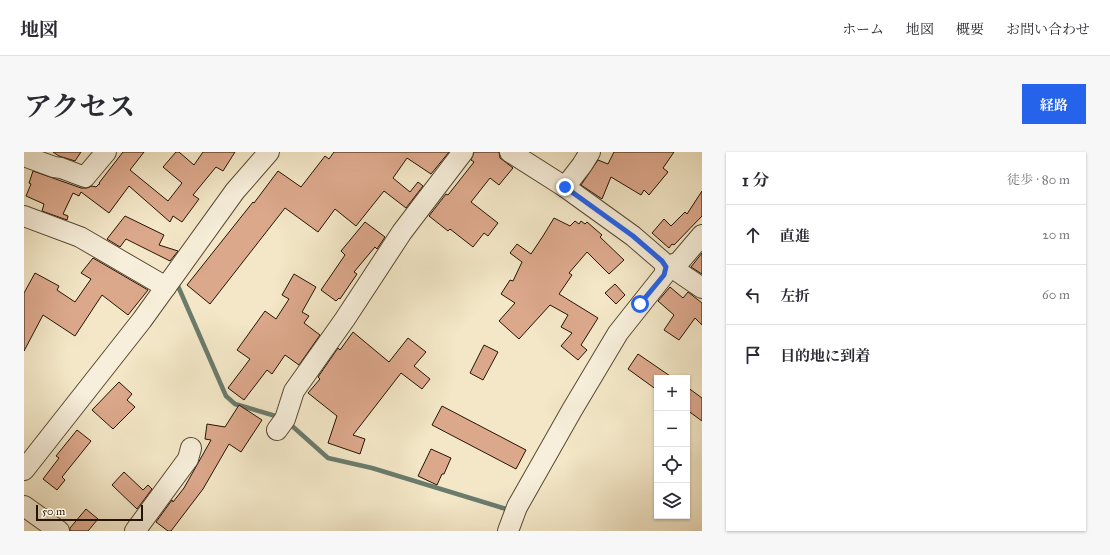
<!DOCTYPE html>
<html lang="ja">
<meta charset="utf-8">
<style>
:root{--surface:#fff;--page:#f7f7f7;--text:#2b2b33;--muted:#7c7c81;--line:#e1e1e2;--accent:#2563eb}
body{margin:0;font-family:"IM FELL Great Primer","Noto Serif JP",serif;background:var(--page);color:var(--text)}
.controls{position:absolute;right:12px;bottom:12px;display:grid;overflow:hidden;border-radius:0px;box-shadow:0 1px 3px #0004}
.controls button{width:36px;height:36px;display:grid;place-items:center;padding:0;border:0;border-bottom:1px solid var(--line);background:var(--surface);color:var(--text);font:20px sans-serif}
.scale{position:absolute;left:12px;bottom:10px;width:107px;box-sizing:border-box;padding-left:4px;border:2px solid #241400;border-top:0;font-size:11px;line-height:14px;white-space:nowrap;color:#241400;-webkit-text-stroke:3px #f7efdb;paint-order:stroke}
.stop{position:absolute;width:12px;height:12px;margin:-9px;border:3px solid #2563eb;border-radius:50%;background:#fff}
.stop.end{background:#2563eb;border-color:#fff;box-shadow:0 1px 4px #0008}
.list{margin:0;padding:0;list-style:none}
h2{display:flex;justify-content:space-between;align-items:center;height:52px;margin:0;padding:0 16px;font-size:17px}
h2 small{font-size:13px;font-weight:400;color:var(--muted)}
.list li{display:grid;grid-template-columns:26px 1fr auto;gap:12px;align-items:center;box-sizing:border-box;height:60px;padding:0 16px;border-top:1px solid var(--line)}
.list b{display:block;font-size:15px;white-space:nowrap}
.list em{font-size:13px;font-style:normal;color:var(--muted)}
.icon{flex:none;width:22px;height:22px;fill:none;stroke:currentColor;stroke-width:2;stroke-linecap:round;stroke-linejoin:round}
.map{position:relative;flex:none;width:678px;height:379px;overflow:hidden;border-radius:0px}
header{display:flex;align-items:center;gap:24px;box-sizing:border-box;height:56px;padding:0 20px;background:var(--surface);border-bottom:1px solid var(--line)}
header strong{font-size:19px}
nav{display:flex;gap:22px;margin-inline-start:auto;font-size:14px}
.intro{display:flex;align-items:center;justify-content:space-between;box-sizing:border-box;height:96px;padding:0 24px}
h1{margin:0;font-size:28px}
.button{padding:10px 18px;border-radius:0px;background:var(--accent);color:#fff;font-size:14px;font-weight:700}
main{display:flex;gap:24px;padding:0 24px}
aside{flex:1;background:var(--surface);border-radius:0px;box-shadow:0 1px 3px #0004}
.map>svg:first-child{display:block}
</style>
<header>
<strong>地図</strong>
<nav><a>ホーム</a><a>地図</a><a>概要</a><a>お問い合わせ</a></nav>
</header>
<div class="intro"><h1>アクセス</h1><a class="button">経路</a></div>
<main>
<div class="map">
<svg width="678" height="379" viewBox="0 0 678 379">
<rect width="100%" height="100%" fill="#f3e7c7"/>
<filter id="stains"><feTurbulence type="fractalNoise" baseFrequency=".005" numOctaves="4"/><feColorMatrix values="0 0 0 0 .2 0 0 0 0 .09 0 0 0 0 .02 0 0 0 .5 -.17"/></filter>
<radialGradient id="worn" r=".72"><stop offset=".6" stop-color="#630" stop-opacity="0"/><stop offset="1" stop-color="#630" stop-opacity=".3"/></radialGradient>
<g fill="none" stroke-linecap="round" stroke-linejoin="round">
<!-- stream -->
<g stroke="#6b7b6c" stroke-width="4.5">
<path d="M 154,134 L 202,244 L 211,252 L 255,265"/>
<path d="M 267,273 L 304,306 L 348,316 L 482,357"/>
</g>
</g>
<!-- building -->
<g fill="#dca88c" stroke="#241400">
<path d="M 29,0 L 57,0 L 51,9 L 35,4 Z"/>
<path d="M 99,0 L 120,0 L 106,18 L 144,49 L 158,31 L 139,15 L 152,0 L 155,0 L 170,13 L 179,0 L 211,0 L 199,19 L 192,15 L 169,43 L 175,47 L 158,70 L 149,64 L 146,70 L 105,34 L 85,61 L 57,40 L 55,44 L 49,41 L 39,62 L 44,64 L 43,68 L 18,59 L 20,52 L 2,44 L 7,32 L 5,31 L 9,19 L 57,36 L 63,36 L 68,34 L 72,35 L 75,32 L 76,32 L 75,31 Z"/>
<path d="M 310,0 L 425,0 L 407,22 L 383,6 L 369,26 L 386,40 L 394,30 L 399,34 L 382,56 L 360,39 L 332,74 L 311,57 L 294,80 L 261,56 L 186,152 L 163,133 L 229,50 L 230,51 L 254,19 L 277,35 L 301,4 L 305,7 Z"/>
<path d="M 450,0 L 475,0 L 476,6 L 480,9 L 489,16 L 475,33 L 466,26 L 447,50 L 474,71 L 464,84 L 460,81 L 449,95 L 426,77 L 424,79 L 405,64 L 422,42 L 424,43 L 450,10 L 447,8 Z"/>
<path d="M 590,0 L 650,0 L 639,16 L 644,20 L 625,43 L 620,38 L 617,43 L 587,25 L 578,47 L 557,33 L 574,8 L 584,12 Z"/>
<path d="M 678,39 L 678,64 L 650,93 L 648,92 L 645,96 L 628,81 L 640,67 L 647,74 L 661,60 L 663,62 Z"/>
<path d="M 101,64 L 140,83 L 135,93 L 154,99 L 146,109 L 102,87 L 96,95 L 83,87 Z"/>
<path d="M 530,66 L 546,74 L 551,69 L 555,72 L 557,69 L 561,72 L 563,70 L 578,83 L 576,85 L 600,108 L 585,122 L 563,100 L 545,121 L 548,123 L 535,142 L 574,166 L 557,193 L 563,198 L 554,208 L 537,194 L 548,181 L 537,175 L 544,163 L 526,153 L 495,187 L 475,169 L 491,151 L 477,142 L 486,128 L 489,129 L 498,110 L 486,101 L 493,92 L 507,102 L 519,84 Z"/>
<path d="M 341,70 L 361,85 L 353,97 L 351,95 L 330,120 L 333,122 L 316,147 L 315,146 L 312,149 L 297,138 L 321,103 L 317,99 Z"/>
<path d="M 678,101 L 678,122 L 667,115 Z"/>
<path d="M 69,106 L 124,138 L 104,163 L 78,143 L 51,184 L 19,163 L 0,199 L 0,141 L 11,121 L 35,134 L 33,138 L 51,150 L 67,127 L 57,121 Z"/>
<path d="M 270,122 L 292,135 L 278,160 L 285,164 L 280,171 L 296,183 L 275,213 L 261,203 L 248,222 L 243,218 L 220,248 L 204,236 L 226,207 L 213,198 L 241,159 L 252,167 L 265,147 L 258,143 Z"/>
<path d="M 591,132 L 601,143 L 592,152 L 581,141 Z"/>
<path d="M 646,135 L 659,146 L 664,140 L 678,151 L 678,173 L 671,166 L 655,188 L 640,178 L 650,163 L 634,149 Z"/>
<path d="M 329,180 L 365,210 L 384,186 L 402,200 L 390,214 L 406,227 L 398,237 L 377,221 L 329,283 L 341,287 L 336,302 L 304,291 L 313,264 L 284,241 L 296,227 L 294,225 L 314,196 L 316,198 Z"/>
<path d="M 460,193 L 474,200 L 459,228 L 446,221 Z"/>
<path d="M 614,202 L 649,226 L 633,226 L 633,238 L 604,217 Z"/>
<path d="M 95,230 L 108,242 L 103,248 L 111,255 L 89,277 L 68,258 Z"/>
<path d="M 663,235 L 678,246 L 678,269 L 663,258 Z"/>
<path d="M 215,253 L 238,268 L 217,300 L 205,292 L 179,337 L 147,379 L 144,379 L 132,370 L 148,348 L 149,350 L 160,336 L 187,288 L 181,287 L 183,272 L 201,275 Z"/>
<path d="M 418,254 L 502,298 L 492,317 L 408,273 Z"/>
<path d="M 53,278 L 67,289 L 38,325 L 41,328 L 33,338 L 19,327 L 35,306 L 32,304 Z"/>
<path d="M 407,297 L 427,306 L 420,322 L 418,322 L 413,333 L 394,324 Z"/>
<path d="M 100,320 L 119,338 L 124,333 L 128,337 L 113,357 L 88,333 Z"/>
<path d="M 62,357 L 74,367 L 64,379 L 46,379 L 46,376 Z"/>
</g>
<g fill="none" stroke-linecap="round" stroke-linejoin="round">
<defs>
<g id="minor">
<path d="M 486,0 L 541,35 L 609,84 L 638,109 L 642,115 L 653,119 L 678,136"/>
<path d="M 0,4 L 30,15 L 37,16 L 61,25 L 82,0"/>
<path d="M 541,35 L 558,13 L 566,0"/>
<path d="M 0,64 L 56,85 L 142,135"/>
<path d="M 642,115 L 655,110 L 678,83"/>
<path d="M 253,278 L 261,267 L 270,239 L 321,167 L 378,80 L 439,0"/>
<path d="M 0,318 L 118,168 L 211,39 L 245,0"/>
<path d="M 0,354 L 35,379"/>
<path d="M 111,379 L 164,307 L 167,296"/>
<path d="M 484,379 L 493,355 L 548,258 L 594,181 L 640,123 L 642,115"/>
</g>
</defs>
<!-- minor casing -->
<use href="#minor" stroke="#584932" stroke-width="22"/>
<!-- minor -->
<use href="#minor" stroke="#f7efdb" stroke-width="20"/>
</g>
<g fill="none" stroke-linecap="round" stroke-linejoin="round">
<!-- route -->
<path stroke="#2563eb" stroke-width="5" d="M 541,35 L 609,84 L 638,109 L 642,115 L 640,123 L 616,152"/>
</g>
<rect width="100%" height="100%" filter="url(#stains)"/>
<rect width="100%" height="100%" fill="url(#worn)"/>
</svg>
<div class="controls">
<button>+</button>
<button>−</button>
<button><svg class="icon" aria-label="locate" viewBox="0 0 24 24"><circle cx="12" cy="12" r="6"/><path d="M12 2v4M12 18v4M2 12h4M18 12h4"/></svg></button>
<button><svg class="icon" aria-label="layers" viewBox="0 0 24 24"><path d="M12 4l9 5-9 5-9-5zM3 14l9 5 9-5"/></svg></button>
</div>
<div class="scale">50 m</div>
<div class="stop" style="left:616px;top:152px"></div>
<div class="stop end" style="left:541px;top:35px"></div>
</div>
<aside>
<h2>1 分<small>徒歩 · 80 m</small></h2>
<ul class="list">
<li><svg class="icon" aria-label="ahead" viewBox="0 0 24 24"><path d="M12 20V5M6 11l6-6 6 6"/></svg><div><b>直進</b></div><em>20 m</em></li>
<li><svg class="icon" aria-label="left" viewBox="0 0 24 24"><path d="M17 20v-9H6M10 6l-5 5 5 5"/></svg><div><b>左折</b></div><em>60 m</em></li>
<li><svg class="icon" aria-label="arrive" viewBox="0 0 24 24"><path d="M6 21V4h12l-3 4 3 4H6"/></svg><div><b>目的地に到着</b></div></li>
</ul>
</aside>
</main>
